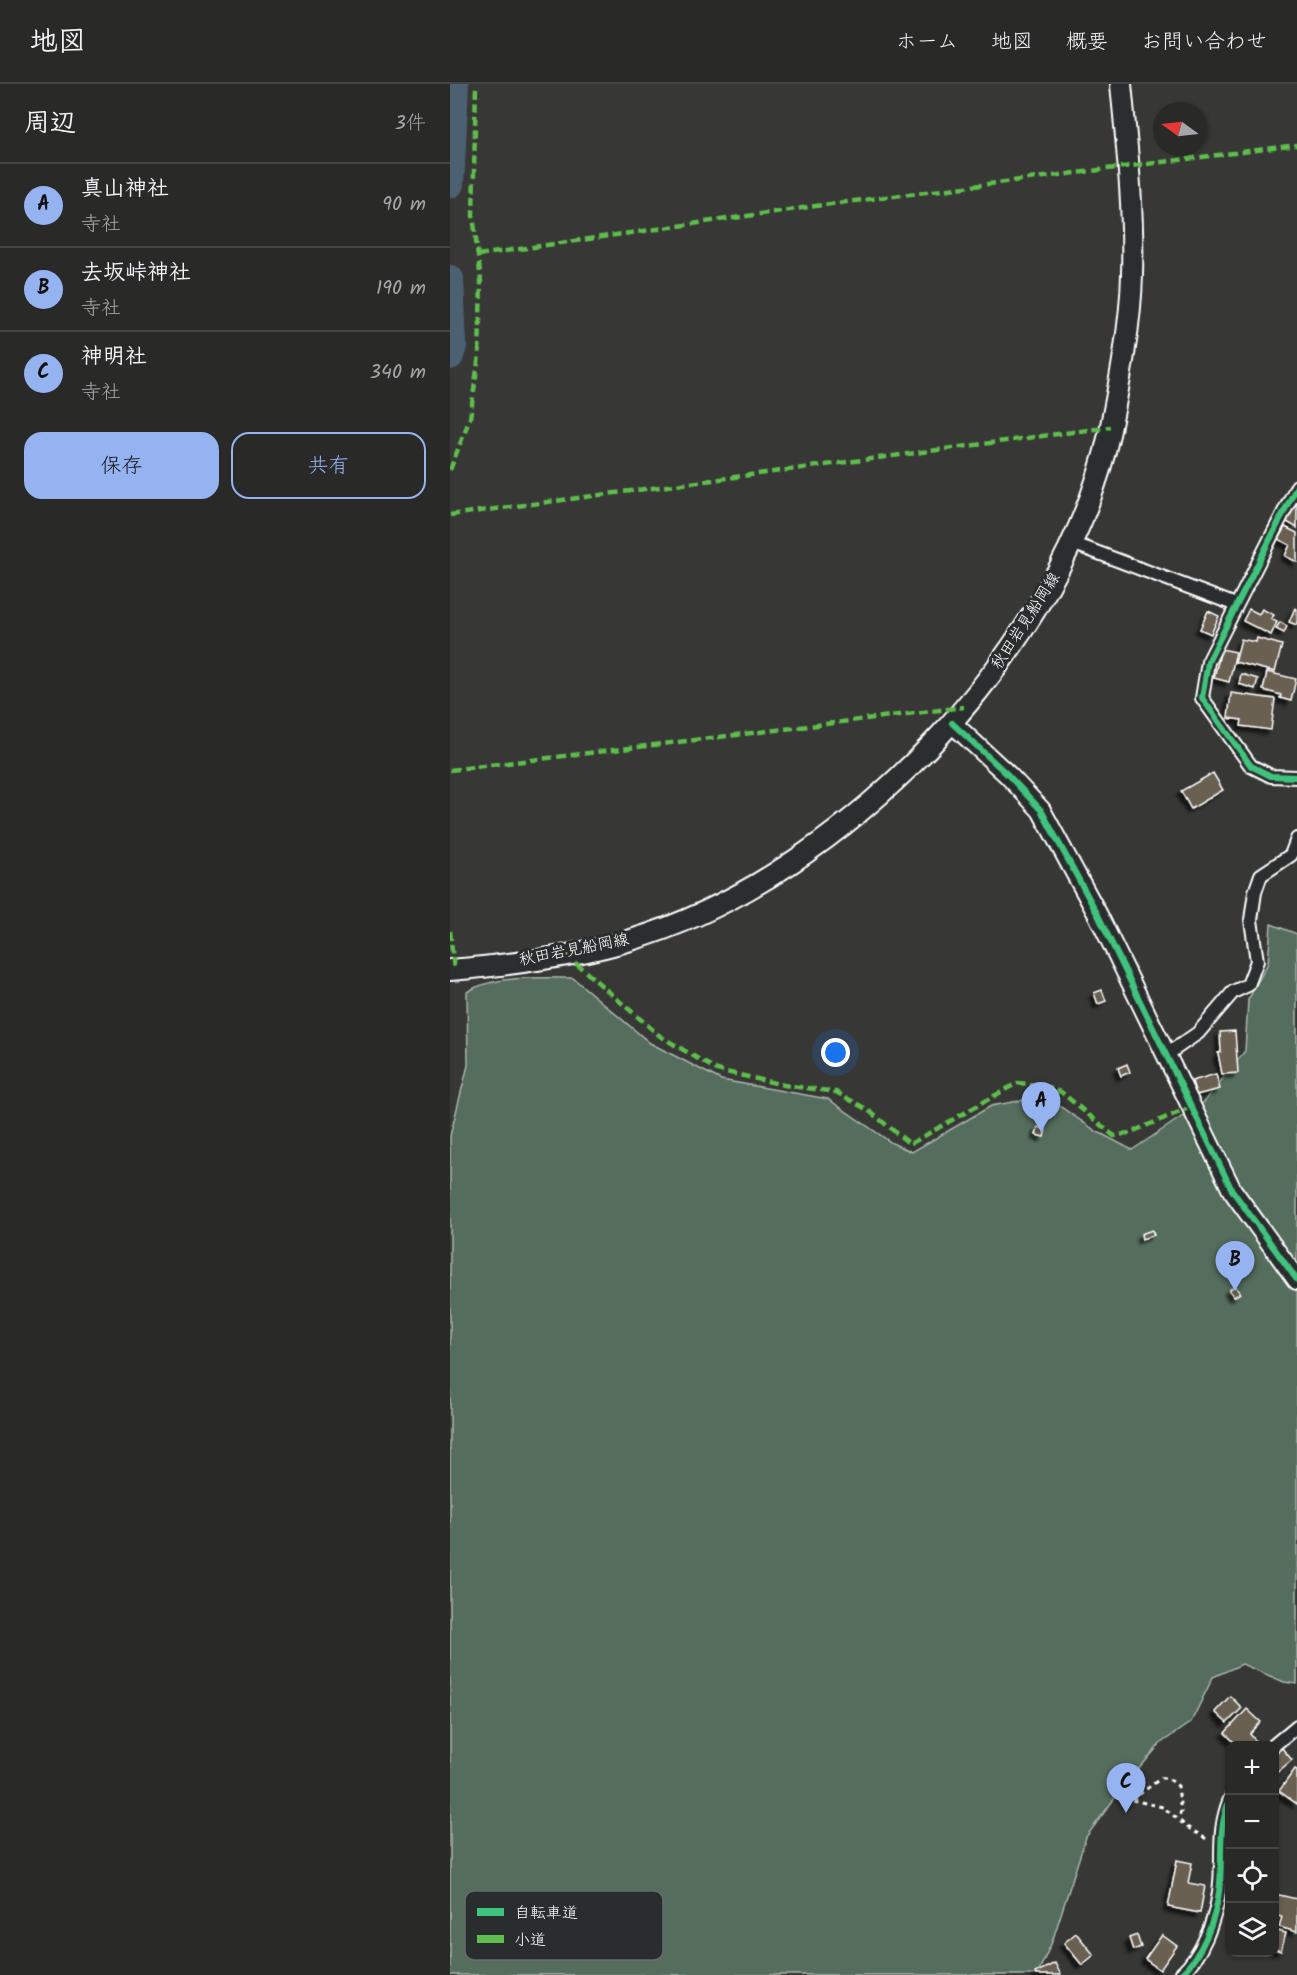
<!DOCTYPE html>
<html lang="ja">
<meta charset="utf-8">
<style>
:root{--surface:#292928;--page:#313130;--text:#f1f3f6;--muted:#a5a6a8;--line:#454545;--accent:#95b2f1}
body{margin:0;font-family:Kalam,"Klee One",sans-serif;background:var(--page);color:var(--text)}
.controls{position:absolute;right:18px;bottom:18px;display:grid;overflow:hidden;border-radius:12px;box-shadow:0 2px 4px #0004}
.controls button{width:54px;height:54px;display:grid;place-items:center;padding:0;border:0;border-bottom:2px solid var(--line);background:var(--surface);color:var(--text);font:30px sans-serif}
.compass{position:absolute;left:703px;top:18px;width:54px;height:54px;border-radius:50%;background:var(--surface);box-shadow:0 2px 4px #0004;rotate:285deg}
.you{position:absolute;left:386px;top:969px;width:21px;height:21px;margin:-15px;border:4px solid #fff;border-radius:50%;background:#1a73e8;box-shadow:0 0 0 9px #1a73e833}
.badge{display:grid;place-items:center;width:39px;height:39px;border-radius:50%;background:var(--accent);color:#111;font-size:20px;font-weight:700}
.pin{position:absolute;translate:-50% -50px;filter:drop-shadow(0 2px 3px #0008)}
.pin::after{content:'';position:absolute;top:32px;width:21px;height:18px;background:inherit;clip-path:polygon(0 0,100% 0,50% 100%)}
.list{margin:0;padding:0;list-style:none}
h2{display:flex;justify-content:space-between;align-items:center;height:78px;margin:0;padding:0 24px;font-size:26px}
h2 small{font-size:20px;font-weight:400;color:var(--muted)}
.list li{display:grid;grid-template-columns:39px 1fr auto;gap:18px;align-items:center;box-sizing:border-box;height:84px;padding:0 24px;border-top:2px solid var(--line)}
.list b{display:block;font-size:22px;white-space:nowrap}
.list p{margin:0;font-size:20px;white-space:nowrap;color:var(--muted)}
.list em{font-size:20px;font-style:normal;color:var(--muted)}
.actions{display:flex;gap:12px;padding:18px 24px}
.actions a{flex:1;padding:14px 0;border:2px solid var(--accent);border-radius:18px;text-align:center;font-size:21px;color:var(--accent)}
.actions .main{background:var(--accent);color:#111}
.icon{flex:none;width:33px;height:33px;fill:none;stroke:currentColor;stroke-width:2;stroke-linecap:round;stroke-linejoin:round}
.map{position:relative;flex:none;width:847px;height:1891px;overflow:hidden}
header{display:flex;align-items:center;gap:36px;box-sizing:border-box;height:84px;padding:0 30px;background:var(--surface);border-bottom:2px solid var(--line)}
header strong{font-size:28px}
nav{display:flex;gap:33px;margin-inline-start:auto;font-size:21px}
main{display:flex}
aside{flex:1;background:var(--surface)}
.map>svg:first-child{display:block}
</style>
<header>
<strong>地図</strong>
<nav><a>ホーム</a><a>地図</a><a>概要</a><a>お問い合わせ</a></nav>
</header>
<main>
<aside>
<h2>周辺<small>3件</small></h2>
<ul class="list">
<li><span class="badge">A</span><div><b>真山神社</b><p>寺社</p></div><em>90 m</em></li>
<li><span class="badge">B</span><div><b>去坂峠神社</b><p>寺社</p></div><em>190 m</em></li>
<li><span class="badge">C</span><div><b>神明社</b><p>寺社</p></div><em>340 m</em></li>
</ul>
<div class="actions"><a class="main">保存</a><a>共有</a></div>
</aside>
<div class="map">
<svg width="847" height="1891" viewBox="0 0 847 1891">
<defs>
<filter id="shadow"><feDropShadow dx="-4.5" dy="4.5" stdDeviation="1.5" flood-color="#0009"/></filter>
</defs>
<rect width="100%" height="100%" fill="#373735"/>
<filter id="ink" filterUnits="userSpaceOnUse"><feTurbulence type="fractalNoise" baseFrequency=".0167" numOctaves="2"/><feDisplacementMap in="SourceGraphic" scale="12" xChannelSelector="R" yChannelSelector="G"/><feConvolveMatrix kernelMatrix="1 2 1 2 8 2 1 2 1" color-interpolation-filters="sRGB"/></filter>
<g filter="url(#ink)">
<!-- green -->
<path fill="#546d5c" stroke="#aab6ae" stroke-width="1.5" d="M 821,840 L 847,850 L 847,1600 L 834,1598 L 792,1580 L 763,1593 L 741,1638 L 711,1659 L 670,1707 L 636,1753 L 602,1858 L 587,1891 L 0,1891 L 0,1052 L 18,981 L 17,908 C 43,891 92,894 123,894 L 200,959 L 271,996 L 378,1015 L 442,1059 L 462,1068 L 541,1022 L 595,1012 L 646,1047 L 682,1066 L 754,1018 L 795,967 L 798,916 L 818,879 Z"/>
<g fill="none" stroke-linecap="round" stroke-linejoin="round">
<!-- river -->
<g stroke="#4c616f" stroke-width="28">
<path d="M 0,100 L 5,0"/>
<path d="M 0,195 L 3,262 L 0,272"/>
</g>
</g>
<!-- building -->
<g fill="#6a6051" stroke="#fff" stroke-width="1.5" filter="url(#shadow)">
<path d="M 847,414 L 847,444 L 834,436 Z"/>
<path d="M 835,443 L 847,449 L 847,478 L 835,472 L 840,461 L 828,455 Z"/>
<path d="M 845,524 L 847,525 L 847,541 L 839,538 Z"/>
<path d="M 799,525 L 809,530 L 812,525 L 824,531 L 821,535 L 827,538 L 821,551 L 793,537 Z"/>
<path d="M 758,527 L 769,532 L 761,550 L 750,545 Z"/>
<path d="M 830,538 L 837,542 L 834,549 L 826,545 Z"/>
<path d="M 807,554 L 832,561 L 825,588 L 785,578 L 791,555 L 806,558 Z"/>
<path d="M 771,565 L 786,568 L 779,598 L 764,594 Z"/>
<path d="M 817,588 L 846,595 L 841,617 L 830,614 L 831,611 L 813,606 Z"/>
<path d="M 791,590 L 808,595 L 805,605 L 789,600 Z"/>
<path d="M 781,609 L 825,615 L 821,646 L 791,642 L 792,636 L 778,634 Z"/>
<path d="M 763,689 L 773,706 L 741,725 L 731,707 Z"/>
<path d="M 652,906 L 656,917 L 648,920 L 644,909 Z"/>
<path d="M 785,947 L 788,989 L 772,990 L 768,969 L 771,968 L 770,948 Z"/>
<path d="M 677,980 L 680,988 L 671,992 L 668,984 Z"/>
<path d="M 766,990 L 770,1005 L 746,1011 L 742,997 Z"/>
<path d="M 588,1043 L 596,1045 L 594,1053 L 586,1051 Z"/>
<path d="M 702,1146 L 704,1151 L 692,1155 L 691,1150 Z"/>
<path d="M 785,1202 L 790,1209 L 784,1213 L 779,1206 Z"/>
<path d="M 780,1612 L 792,1624 L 777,1639 L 765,1628 Z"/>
<path d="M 797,1625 L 811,1638 L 800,1650 L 810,1662 L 788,1662 L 775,1649 Z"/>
<path d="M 831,1663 L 842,1676 L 824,1691 L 824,1669 Z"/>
<path d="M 845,1685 L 847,1686 L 847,1720 L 829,1707 Z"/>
<path d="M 727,1776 L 742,1779 L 738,1799 L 755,1802 L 750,1829 L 718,1823 Z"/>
<rect x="776" y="1785" width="4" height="19"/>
<path d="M 825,1810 L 847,1815 L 847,1848 L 829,1843 L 832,1833 L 824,1831 Z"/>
<path d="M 824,1846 L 836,1849 L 831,1867 L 824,1865 Z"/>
<path d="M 626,1849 L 644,1871 L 632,1881 L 614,1859 Z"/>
<path d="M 687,1851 L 691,1863 L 683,1866 L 679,1854 Z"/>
<path d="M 712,1851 L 727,1862 L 710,1886 L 695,1875 Z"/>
<path d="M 605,1879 L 611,1891 L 586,1891 L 585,1889 Z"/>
</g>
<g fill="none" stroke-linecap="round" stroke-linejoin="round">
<defs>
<g id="street">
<path d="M 847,402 L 758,578 L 752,614 L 801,682 L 821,692 L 847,693"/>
<path d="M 622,459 L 786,521"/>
<path d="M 716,971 L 748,949 L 783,908 L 798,901 L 807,877 L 801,836 L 805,808 L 811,791 L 841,771 L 847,755"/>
<path d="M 823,1662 L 847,1642"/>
<path d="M 730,1891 C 752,1872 765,1837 769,1808 C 774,1774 766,1748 780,1715"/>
</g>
<path id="secondary" d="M 502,639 L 558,691 L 591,726 L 648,831 L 782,1106 L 847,1196"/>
<path id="primary" d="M 0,886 C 60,881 124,873 181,856 C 393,793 614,564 660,346 C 670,297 681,239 682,190 C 684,126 677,63 671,0"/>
</defs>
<!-- street casing -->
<use href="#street" stroke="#fff" stroke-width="16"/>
<!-- secondary casing -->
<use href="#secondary" stroke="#fff" stroke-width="22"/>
<!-- primary casing -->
<use href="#primary" stroke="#fff" stroke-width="24"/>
<!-- path -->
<g stroke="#fff" stroke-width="3" stroke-dasharray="4.5 4.5" stroke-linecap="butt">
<path d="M 682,1716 L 713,1723 L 737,1743 L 758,1756"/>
<path d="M 682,1716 L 711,1694 L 718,1694 L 728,1702 L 731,1728 L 728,1734"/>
</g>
<!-- street -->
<use href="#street" stroke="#2a2d2e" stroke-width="12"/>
<!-- secondary -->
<use href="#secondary" stroke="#2a2d2e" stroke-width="18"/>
<!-- primary -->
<use href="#primary" stroke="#2a2d2e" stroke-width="20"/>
<!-- quiet -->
<g stroke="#5fbe4e" stroke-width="4.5" stroke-dasharray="9 4.5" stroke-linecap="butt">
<path d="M 28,171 L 373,121 L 847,61"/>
<path d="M 0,386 L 20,334 L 29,271 L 31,197 L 23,131 L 26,0"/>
<path d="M 0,431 L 660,343"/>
<path d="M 0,686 L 514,623"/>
<path d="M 0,847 L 4,886"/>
<path d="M 115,870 L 210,952 L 267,986 L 334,1001 L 386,1008 L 418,1026 L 460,1060 L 567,999 L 590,1001 L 611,1008 L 664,1052 L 679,1049 L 741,1023"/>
</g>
<defs>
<g id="cycleway">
<path d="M 847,402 L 758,578 L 752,614 L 801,682 L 821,692 L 847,693"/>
<path d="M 502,639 L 558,691 L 591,726 L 648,831 L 782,1106 L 847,1196"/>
<path d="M 730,1891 C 752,1872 765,1837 769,1808 C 774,1774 766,1748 780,1715"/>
</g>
</defs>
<!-- cycleway casing -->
<use href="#cycleway" stroke="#2a2d2e" stroke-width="10"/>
<!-- cycleway -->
<use href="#cycleway" stroke="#40c37c" stroke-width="6"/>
</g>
</g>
<g text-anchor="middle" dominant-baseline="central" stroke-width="6" stroke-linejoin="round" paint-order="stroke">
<!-- street labels -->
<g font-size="16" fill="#fff" stroke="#2a2d2e">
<text transform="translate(576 537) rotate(-57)">秋田岩見船岡線</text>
<text transform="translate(124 866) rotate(-11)">秋田岩見船岡線</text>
</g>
</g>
<!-- legend -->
<rect x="15" y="1807" width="198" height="69" rx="9" fill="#2a2d2e" stroke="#6a6c6d" stroke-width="1.5"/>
<rect x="27" y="1824" width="27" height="8" fill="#40c37c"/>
<rect x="27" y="1851" width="27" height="8" fill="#5fbe4e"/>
<g font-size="16" fill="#fff">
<text x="64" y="1834">自転車道</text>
<text x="64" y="1861">小道</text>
</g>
</svg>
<div class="controls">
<button>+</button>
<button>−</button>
<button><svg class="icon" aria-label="locate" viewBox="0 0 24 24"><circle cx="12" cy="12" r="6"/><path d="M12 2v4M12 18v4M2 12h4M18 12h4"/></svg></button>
<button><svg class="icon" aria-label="layers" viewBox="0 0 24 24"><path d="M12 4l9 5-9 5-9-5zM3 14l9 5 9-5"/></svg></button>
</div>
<svg class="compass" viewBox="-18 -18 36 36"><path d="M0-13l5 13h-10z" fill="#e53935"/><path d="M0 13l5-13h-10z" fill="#a5a6a8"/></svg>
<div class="you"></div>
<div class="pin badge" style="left:591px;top:1048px">A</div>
<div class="pin badge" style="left:785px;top:1207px">B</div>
<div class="pin badge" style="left:676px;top:1729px">C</div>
</div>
</main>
